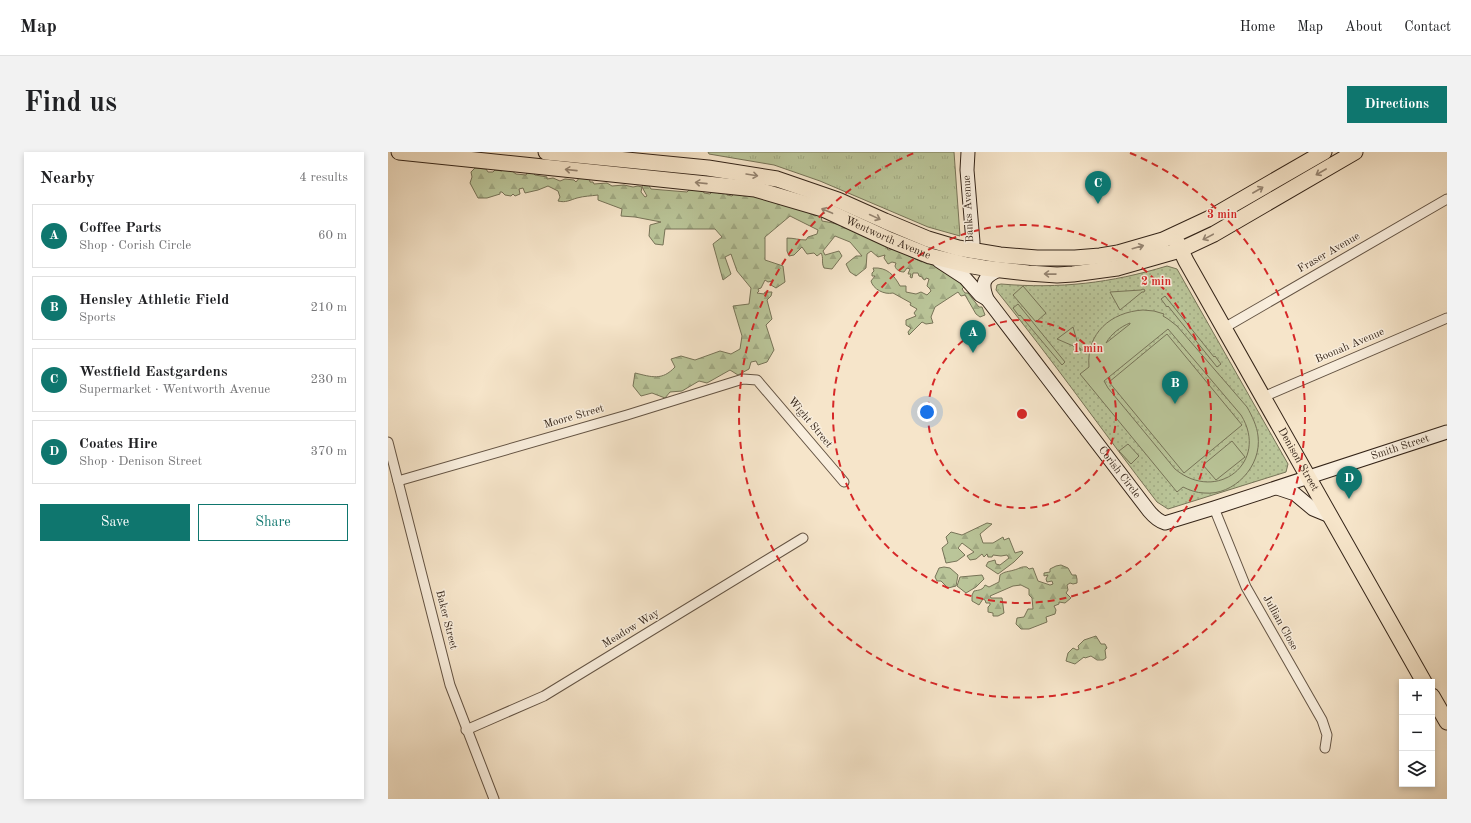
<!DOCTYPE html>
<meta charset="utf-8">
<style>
:root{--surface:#fff;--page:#f2f2f2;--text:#202124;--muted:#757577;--line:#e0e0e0;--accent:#0f766e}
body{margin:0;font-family:"Old Standard TT",serif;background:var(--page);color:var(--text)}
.controls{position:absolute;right:12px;bottom:12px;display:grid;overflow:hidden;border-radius:0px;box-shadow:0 2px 6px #0003}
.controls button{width:36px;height:36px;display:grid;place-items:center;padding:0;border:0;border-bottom:1px solid var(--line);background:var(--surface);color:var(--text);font:20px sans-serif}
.you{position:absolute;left:539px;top:260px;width:14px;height:14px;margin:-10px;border:3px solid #fff;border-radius:50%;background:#1a73e8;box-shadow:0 0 0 6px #1a73e833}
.badge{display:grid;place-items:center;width:26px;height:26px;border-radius:50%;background:var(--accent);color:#fff;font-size:13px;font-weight:700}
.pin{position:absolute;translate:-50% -33px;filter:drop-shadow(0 1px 2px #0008)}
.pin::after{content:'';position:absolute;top:21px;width:14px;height:12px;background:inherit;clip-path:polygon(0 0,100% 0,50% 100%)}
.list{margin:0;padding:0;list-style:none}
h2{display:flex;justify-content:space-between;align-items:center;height:52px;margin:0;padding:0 16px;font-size:17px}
h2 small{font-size:13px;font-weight:400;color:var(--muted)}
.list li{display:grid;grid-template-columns:26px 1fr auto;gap:12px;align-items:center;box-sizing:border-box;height:64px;margin:0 8px 8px;padding:0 8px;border:1px solid var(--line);border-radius:0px}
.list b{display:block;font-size:15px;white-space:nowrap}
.list p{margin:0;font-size:13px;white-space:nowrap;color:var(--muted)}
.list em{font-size:13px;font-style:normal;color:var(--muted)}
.actions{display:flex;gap:8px;padding:12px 16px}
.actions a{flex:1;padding:9px 0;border:1px solid var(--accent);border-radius:0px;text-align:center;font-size:14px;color:var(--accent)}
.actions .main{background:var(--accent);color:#fff}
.icon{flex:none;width:22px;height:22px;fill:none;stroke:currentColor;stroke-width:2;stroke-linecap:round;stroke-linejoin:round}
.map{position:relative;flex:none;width:1059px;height:647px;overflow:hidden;border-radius:0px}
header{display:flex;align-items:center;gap:24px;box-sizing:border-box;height:56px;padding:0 20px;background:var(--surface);border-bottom:1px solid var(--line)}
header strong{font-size:19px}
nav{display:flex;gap:22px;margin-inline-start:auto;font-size:14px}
.intro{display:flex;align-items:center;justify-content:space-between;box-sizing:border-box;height:96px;padding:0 24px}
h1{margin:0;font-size:28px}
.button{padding:10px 18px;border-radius:0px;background:var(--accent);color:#fff;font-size:14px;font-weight:700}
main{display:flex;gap:24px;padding:0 24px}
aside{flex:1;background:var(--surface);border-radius:0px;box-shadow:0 2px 6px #0003}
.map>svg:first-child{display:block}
</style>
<header>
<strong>Map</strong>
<nav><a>Home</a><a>Map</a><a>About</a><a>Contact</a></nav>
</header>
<div class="intro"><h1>Find us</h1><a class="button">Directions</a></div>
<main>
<aside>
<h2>Nearby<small>4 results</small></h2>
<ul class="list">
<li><span class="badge">A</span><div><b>Coffee Parts</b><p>Shop · Corish Circle</p></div><em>60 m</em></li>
<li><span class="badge">B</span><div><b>Hensley Athletic Field</b><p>Sports</p></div><em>210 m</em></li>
<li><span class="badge">C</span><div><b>Westfield Eastgardens</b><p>Supermarket · Wentworth Avenue</p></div><em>230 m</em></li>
<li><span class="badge">D</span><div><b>Coates Hire</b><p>Shop · Denison Street</p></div><em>370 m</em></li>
</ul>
<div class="actions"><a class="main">Save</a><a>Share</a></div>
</aside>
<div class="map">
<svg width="1059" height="647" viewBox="0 0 1059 647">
<defs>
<pattern id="grass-tufts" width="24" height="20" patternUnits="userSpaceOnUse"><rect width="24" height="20" fill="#bac599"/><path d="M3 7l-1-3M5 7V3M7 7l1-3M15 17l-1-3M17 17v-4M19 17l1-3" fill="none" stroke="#a0a983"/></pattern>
<pattern id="forest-firs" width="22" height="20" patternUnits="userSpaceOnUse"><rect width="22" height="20" fill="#bac599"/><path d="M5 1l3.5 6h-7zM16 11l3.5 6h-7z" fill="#a0a983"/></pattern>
<pattern id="park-dots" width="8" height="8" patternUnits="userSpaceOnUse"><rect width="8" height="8" fill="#bac599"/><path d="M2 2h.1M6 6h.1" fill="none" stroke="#a0a983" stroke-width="1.8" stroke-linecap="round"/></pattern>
</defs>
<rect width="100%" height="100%" fill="#f6e5ca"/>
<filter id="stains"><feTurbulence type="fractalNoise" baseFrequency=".005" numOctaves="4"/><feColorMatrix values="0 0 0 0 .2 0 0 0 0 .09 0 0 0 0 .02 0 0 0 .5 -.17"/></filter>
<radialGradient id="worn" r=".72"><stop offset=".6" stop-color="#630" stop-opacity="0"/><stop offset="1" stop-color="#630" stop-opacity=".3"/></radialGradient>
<!-- grass -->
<path fill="url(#grass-tufts)" stroke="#777458" d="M 320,0 L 566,0 L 572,84 L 540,75 L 432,29 L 386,13 L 321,2 Z"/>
<!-- forest -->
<g fill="url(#forest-firs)" stroke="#777458">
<path d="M 87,16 L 98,17 L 100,20 L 105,20 L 107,18 L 114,19 L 115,17 L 120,18 L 122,19 L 124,19 L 128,22 L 138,23 L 139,21 L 145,21 L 147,23 L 159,25 L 159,27 L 165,26 L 172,29 L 177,27 L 186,28 L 188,30 L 192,25 L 201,25 L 202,30 L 205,30 L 206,32 L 219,31 L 224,34 L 236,33 L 245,35 L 250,34 L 254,35 L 253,40 L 257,45 L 259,44 L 254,35 L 255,32 L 259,31 L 263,37 L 299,40 L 301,38 L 313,35 L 316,41 L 322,42 L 324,40 L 329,40 L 330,41 L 339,41 L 339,43 L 344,44 L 346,42 L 358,44 L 360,40 L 418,59 L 427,64 L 429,63 L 433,64 L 434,69 C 458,72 480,85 501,95 L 499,97 L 501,98 L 506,97 L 534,110 L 536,108 C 548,110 551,122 563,122 L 573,130 L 576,135 L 574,137 L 577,141 L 580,141 L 591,155 L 594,155 L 597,163 L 592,165 L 588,162 L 577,143 L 573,144 L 570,140 L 547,155 L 543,165 L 545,171 L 538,172 L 534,170 L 521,183 L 520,180 L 523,176 L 518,173 L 518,168 L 528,164 L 526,161 L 529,157 L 522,153 L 523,151 L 505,141 C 496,143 485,137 483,129 L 487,124 L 484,124 L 484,121 L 486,119 L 485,116 C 499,115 506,123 512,134 L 518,134 L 518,140 L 528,142 L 533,140 L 539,143 L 543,139 L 542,137 L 539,134 L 541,127 L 538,126 L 537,128 L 535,127 L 534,125 L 531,124 L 530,121 L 525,121 L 524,126 L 522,125 L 523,122 L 520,122 L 522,117 L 519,116 L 516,120 C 512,120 508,118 507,114 L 508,111 L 504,110 L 500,112 L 496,106 L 497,103 L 490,105 L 483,99 L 479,102 L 478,116 L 468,124 L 462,120 L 458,112 L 468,104 L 474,104 L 462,90 L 447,84 L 435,99 L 437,103 L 451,99 L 454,104 L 444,117 L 436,116 C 433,110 436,106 433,101 L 429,104 L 426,101 L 419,102 L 414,95 L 406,103 L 401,104 L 399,99 L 399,86 C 406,86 411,88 418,88 L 420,85 L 429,82 L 430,78 L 402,64 L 377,85 L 377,108 L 395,114 L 397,130 L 388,136 L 383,133 L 384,129 L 380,130 L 377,128 L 373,136 L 370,137 L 371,139 L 369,141 L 376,142 L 377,140 L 384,140 L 383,144 L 379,148 L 384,167 L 378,173 L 386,198 L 379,210 L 370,213 L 368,209 L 363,210 L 361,217 L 350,223 L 342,218 L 319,231 L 311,229 L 294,239 L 282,240 L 277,246 L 264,241 L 253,244 L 245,234 L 247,221 C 264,225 274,229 287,215 L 283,207 L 293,204 L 307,208 L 332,199 L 343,202 L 352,197 L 354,184 L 345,154 L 361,152 L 363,136 L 349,119 L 343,102 L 337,105 L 343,122 L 335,128 L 325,92 L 334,85 L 327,77 L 277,77 L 275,93 L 267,92 L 261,84 L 262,73 L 273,70 L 247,65 L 233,64 L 234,57 L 210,48 L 210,43 C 203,44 196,44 189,46 C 182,48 178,51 170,49 L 172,45 L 170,39 L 160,34 L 150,38 L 137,41 L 135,36 L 131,37 L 132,42 L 127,44 L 125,42 L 123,44 L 117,43 L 114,40 L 112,40 L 112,42 L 99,46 L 90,46 L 82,31 L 84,25 L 83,20 Z"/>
<path d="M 599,371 L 604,372 L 592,382 L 595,391 L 605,391 L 615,385 L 616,388 L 621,386 L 627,401 L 634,399 L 635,401 L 626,410 L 610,422 L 598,414 L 600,410 L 607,408 L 608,412 L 612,413 L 621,406 L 619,403 L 613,404 L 605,403 L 604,405 L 600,405 L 599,402 L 596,405 L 594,402 L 588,407 L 582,408 L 579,404 L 586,400 L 574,391 L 570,396 L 577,403 L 569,409 L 558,411 L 554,396 L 560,391 L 558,385 L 563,380 L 574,383 Z"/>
<path d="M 673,413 L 680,416 L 684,423 L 688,423 L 689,427 L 689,431 L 685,432 L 682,431 L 679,433 L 680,438 L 678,441 L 683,446 L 677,451 L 671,450 L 671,452 L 666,454 L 668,458 L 667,462 L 658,465 L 659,470 L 641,477 L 633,477 L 628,472 L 629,466 L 636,465 L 640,457 L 645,457 L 644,446 L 641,443 L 641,437 L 633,433 L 625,434 L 602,444 L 603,446 L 614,446 L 616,461 L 610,464 L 605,464 L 605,461 L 600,460 L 600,455 L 602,453 L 602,451 L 598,451 L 597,448 L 595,447 L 591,453 L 584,449 L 584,443 L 586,439 C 591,438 595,438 597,433 L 601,435 L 611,430 L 612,423 C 617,419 620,420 626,418 C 631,417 633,414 639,415 L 641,417 L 645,416 L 650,429 L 662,433 L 665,432 L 664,429 L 659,430 L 658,427 L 660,423 L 656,424 L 656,421 L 662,420 L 662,417 L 668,414 Z"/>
<path d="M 556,415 L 562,416 L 570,423 L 568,434 L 560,436 L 553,429 L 549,429 L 547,425 L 551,416 Z"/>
<path d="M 594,423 L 596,427 L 588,435 L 578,441 L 569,434 L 572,425 Z"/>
<path d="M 708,484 L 713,492 L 717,492 L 719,496 L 717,498 L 718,506 L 715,508 L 709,508 L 703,504 L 697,506 L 696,505 L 687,512 L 678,509 L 680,501 L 685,496 L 689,498 L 691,497 L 690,494 L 696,488 Z"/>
</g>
<!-- park -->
<path fill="url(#park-dots)" stroke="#777458" d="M 779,114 L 789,117 L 900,312 L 898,320 L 780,357 L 769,350 C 715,280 664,207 608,138 L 609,133 L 613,132 C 672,137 723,131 779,114 Z"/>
<!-- pitch -->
<g fill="#bac599" stroke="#777458" fill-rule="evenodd">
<path d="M 635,134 L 658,161 L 648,170 L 625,143 Z"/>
<path d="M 755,137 L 757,138 L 756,140 L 754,140 L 732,158 L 722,140 L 753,138 Z"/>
<path d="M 777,144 L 826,205 L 827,204 L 833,212 L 829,215 L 780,154 L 779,155 L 773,147 Z"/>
<path d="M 630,152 L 677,210 L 674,213 L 632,163 L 631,164 L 625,156 Z"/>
<path d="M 755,158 L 766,159 L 776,162 L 775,164 L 780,167 L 789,174 L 859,255 C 864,264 869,274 870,284 C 874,314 846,344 816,341 C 809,341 801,338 795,335 L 789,340 L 692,222 L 701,215 C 698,181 723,160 755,158 ZM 742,171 L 742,172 L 718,191 C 723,182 732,175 742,171 ZM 780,177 L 853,263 C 882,310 829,352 787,317 L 720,236 L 716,229 Z"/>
<path d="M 685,175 L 691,196 L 693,197 L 692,199 L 690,196 L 669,187 Z"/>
<path d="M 779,182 L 854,273 L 796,321 L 721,230 Z"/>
<path d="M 844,289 L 857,305 L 828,328 L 815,313 Z"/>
<path d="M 740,292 L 751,304 L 743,312 L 731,299 Z"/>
</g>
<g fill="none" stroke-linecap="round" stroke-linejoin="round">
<defs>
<g id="street">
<path d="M 836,176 L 1059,47"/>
<path d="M 875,245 L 1059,166"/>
<path d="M 0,290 L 62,533 L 106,647"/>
<path d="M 10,329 L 239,263 L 355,227 L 369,228 L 456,330"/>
<path d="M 826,356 L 858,435 L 934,568 L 939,583 L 937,596"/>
<path d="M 78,578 L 156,544 L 415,386"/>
</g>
<g id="secondary">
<path d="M 580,0 L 579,18 L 585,90 L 583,99"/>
<path d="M 551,109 L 577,126 L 592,143 L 599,147"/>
<path id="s1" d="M 611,118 C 595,125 593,131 599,147 L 761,359 C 766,365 770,369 777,371 L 826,356 L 1059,280"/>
<path d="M 889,336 L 907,342 L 925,357 L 942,364"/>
</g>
<g id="primary">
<path id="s2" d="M 11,0 L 367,37 L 435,57 L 502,88 L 542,104 L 579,113 L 596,116 L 640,121 L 669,123 L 685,122 L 729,116 L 792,98 L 826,82 L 967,0"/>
<path d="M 158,0 L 320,16 L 389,27 L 450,48 L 497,69 L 540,87 L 570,96 L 612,103 L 649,106 L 687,106 L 712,104 L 730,101 L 775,88 L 820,67 L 936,0"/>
<path id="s3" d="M 789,90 L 798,109 L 1036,530"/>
<path d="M 1044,544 L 1059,570"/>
</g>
</defs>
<!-- street casing -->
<use href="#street" stroke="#645444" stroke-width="11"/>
<!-- secondary casing -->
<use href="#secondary" stroke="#342418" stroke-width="15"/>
<!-- primary casing -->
<use href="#primary" stroke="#342418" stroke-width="17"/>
<!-- street -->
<use href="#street" stroke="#f9eedd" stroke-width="9"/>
<!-- secondary -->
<use href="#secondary" stroke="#f9eedd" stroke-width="13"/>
<!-- primary -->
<use href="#primary" stroke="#f6e5ca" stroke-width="15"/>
</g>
<!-- one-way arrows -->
<defs><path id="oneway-shaft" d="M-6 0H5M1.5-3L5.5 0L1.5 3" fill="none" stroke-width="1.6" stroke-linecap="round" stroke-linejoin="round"/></defs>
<g stroke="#958471">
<use href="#oneway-shaft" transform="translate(183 18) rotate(-174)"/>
<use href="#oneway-shaft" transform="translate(933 20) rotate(150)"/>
<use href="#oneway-shaft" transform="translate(364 23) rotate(9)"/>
<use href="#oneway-shaft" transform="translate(313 31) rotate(-174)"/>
<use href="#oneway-shaft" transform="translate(870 38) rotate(-30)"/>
<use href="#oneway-shaft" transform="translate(439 59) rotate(-157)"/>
<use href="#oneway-shaft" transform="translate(487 65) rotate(25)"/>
<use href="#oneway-shaft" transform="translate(820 85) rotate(152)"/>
<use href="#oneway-shaft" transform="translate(750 95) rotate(-16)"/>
<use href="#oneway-shaft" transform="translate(662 122) rotate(-179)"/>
</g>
<!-- distance rings -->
<g fill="none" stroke="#d62828" stroke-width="2" stroke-dasharray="7 5">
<circle cx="634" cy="262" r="94"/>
<circle cx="634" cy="262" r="189"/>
<path d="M742 1A283 283 0 1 1 526 1"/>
</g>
<g text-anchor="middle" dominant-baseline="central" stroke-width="3" stroke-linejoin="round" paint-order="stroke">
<!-- street labels -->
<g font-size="11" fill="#342418" stroke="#f9eedd">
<text transform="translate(581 57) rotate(-93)">Banks Avenue</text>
<text stroke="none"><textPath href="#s2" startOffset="500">Wentworth Avenue</textPath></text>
<text transform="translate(941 101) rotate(-30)">Fraser Avenue</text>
<text transform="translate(962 194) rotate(-23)">Boonah Avenue</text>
<text transform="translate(186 265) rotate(-16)">Moore Street</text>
<text transform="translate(422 271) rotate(50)">Wight Street</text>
<text stroke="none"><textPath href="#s1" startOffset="571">Smith Street</textPath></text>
<text stroke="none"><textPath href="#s3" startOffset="249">Denison Street</textPath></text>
<text stroke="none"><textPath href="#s1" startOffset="255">Corish Circle</textPath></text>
<text transform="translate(58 468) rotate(76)">Baker Street</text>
<text transform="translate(892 471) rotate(61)">Jullian Close</text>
<text transform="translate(243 477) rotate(-31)">Meadow Way</text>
</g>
</g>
<circle cx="634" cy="262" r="6" fill="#d62828" stroke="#f9eedd" stroke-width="2"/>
<g font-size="12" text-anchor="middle" font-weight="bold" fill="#d62828" stroke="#f9eedd" stroke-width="3" stroke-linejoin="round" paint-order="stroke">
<text x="834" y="66">3 min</text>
<text x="768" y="133">2 min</text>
<text x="700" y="200">1 min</text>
</g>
<rect width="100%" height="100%" filter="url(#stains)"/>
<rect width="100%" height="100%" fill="url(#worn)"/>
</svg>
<div class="controls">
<button>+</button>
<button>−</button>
<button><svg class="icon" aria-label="layers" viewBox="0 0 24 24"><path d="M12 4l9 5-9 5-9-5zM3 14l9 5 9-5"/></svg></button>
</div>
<div class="you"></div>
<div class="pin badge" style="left:585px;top:201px">A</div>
<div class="pin badge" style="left:787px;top:252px">B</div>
<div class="pin badge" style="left:710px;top:52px">C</div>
<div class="pin badge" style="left:961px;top:347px">D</div>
</div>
</main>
